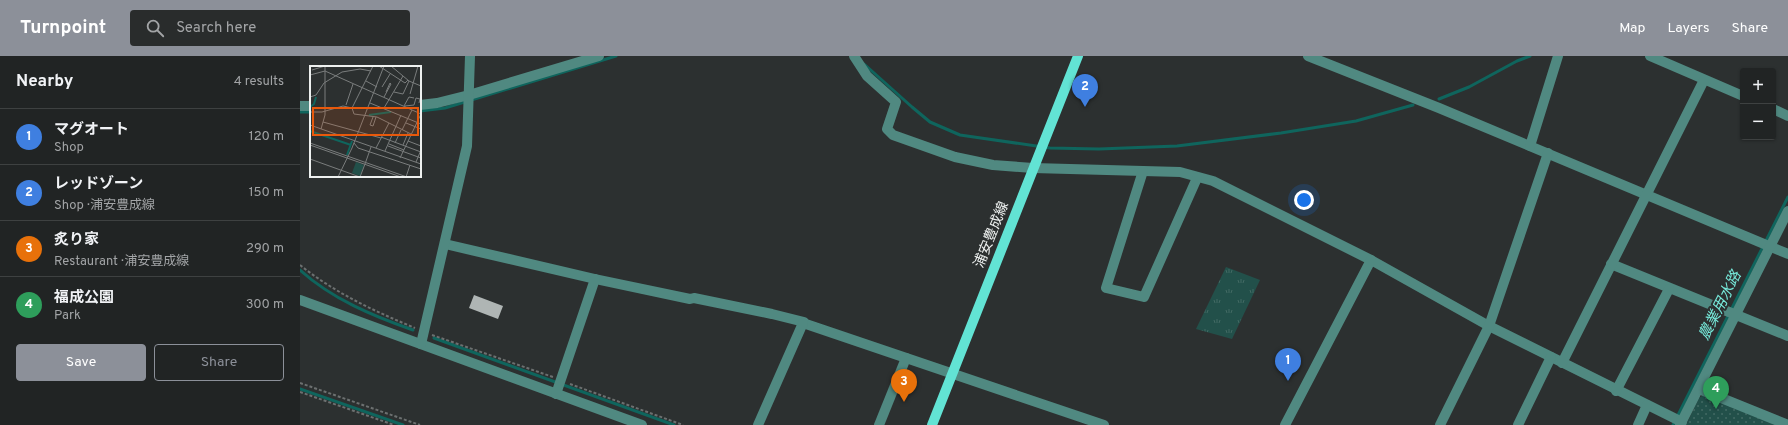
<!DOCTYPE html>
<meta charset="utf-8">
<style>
:root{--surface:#212424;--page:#292c2c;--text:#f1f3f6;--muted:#a2a4a6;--line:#3e4141;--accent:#8c9099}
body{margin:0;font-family:Overpass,"Noto Sans JP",sans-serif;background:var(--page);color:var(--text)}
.controls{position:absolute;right:12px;top:12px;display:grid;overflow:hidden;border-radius:4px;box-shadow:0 1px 3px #0004}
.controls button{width:36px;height:36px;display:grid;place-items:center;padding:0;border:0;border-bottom:1px solid var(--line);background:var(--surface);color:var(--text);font:20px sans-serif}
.you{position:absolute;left:1004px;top:144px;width:14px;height:14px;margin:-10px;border:3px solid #fff;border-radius:50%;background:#1a73e8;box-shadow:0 0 0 6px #1a73e833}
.badge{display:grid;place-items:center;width:26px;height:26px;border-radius:50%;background:var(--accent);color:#fff;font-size:13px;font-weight:700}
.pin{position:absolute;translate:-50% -33px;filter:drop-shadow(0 1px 2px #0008)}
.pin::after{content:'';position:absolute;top:21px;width:14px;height:12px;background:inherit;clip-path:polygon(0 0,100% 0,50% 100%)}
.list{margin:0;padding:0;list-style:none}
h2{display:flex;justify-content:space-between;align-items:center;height:52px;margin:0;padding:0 16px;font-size:17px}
h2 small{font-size:13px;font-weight:400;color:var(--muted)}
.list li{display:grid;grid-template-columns:26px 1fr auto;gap:12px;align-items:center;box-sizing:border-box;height:56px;padding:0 16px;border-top:1px solid var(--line)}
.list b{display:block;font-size:15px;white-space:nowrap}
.list p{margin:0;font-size:13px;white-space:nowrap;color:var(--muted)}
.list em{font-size:13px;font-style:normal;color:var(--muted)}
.actions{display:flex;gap:8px;padding:12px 16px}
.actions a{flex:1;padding:9px 0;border:1px solid var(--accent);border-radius:4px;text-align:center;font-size:14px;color:var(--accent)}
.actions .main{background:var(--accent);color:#fff}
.icon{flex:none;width:22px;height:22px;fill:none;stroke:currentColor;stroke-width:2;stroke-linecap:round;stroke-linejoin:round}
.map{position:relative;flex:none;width:1488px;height:369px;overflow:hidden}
header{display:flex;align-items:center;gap:24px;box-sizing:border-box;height:56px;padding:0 20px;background:var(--accent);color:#fff}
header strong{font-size:19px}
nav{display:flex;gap:22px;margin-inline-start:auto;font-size:14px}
.search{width:280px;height:36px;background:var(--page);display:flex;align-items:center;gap:10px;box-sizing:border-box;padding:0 14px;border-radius:4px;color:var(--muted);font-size:15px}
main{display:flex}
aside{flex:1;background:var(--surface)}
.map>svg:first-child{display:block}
</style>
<header>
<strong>Turnpoint</strong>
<div class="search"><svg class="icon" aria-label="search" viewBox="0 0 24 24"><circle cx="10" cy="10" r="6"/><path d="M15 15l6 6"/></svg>Search here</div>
<nav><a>Map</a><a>Layers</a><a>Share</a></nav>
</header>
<main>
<aside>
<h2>Nearby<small>4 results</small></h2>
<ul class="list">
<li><span class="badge" style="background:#3f7fe0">1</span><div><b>マグオート</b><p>Shop</p></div><em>120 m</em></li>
<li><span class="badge" style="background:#3f7fe0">2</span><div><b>レッドゾーン</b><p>Shop · 浦安豊成線</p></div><em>150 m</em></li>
<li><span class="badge" style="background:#e8710a">3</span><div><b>炙り家</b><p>Restaurant · 浦安豊成線</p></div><em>290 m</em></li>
<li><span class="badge" style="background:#2e9e5b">4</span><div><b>福成公園</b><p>Park</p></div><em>300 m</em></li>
</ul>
<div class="actions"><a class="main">Save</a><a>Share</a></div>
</aside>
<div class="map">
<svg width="1488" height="369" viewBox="0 0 1488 369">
<defs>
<pattern id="grass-tufts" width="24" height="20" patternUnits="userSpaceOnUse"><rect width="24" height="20" fill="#22504a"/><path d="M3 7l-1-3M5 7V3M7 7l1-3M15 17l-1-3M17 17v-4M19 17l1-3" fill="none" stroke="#426a64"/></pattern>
<pattern id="park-dots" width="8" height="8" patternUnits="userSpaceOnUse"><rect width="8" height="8" fill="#22504a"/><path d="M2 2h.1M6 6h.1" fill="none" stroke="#426a64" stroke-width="1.8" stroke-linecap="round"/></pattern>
</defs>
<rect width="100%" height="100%" fill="#2c3030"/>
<!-- grass -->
<path fill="url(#grass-tufts)" d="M 926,211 L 960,224 L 932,283 L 896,273 Z"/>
<!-- park -->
<path fill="url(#park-dots)" d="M 1402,340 L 1407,340 L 1477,369 L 1386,369 L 1399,342 Z"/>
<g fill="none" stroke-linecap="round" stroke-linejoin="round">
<!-- stream -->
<g stroke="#0f655d" stroke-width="3">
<path d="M 564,8 L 612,51 L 630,66 L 660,79 L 750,92 L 799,93 L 877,90 L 981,77 L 1056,65 L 1113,49"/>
<path d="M 1139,43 L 1169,31 L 1217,5 L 1230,0"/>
<path d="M 120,55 L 145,52 L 316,0"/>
<path d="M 0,56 L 11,56"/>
<path d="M 0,214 C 32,243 73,260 113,274"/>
<path d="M 134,282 L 374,369"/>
<path d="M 0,333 L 103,369"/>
<path d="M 1373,369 L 1488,141"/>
</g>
</g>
<!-- building -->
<path fill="#afb5b4" d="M 174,239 L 203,250 L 198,263 L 169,252 Z"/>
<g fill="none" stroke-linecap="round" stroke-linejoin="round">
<!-- path -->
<g stroke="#6c7070" stroke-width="2" stroke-dasharray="3 2" stroke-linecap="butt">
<path d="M 0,209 C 35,237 74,255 115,272"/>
<path d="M 132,279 L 253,321"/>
<path d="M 0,327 L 120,369"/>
<path d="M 270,328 L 383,369"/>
<path d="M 0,336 L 94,369"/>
</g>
<!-- minor -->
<g stroke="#508981" stroke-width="10">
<path d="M 554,0 L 567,20 L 596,46 L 587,73 L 593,79 L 655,101 L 693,109 L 733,112 L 880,116 L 913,125 L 1071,204 L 1189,270 L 1382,366"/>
<path d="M 1008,0 L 1139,52 L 1488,198"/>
<path d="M 1350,0 L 1443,40"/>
<path d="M 120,49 L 137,47 L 169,39 L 299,0"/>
<path d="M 0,50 L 11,50"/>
<path d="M 1473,53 L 1488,60"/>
<path d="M 1230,90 L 1258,0"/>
<path d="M 843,115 L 806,232 L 844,241 L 897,122"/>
<path d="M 145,188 L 295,223 L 390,243 L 394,242 L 472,258 L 504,266 L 503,267 L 804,369"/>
<path d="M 1311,208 L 1488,280"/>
<path d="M 0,244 L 342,369"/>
<path d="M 121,288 L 167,90 L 170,0"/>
<path d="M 1262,307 L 1404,24"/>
<path d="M 1399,333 L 1488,369"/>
<path d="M 1316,335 L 1369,233"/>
<path d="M 256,338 L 295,223"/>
<path d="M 458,369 L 503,267"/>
<path d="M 579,369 L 606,302"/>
<path d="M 985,369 L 1071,204"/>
<path d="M 1140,369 L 1189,270 L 1248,97"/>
<path d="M 1218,369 L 1251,301"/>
<path d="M 1338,369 L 1347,349"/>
<path d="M 1380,369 L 1488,155"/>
</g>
<!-- major -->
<path stroke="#62e3d4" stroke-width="10" d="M 632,369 L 778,0"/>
</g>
<g text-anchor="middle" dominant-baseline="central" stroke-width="4" stroke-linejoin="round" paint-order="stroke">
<!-- street labels -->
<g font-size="14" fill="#eef1f0" stroke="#2c3030">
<text transform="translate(692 179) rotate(-68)">浦安豊成線</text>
</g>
<!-- water labels -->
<g font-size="15" font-style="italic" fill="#76e8d9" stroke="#2c3030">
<text transform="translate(1421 250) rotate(-63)">農業用水路</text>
</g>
</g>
<!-- overview -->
<g transform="translate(10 10)">
<rect width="111" height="111" fill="#2c3030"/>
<path d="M 46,96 L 54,99 L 50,110 L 42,107 Z" fill="#22504a"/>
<path fill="none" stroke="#0f655d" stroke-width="2" d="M 0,41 L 4,38 L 6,31M 59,49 L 81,46M 0,65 L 41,79M 37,89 L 42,75"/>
<path fill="none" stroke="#7a7d7d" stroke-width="1" d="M 63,0 L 42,42 L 44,48 L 67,51 L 101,68M 69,0 L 95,17 L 98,14M 81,0 L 99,15 L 111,20M 2,4 L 15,0M 0,9 L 15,5 L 111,48M 56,15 L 67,21M 72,21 L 80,8M 84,26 L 93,28 L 99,15M 100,28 L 108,0M 0,31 L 6,29 L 14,17 L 32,6 L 50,3 L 61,5M 74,31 L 81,18 L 80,17 L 76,26M 60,37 L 111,58M 36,39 L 43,18M 94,40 L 99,31 L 104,32M 95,40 L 104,39 L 106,32 L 110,33 L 109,37M 74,42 L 93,10M 0,46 L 12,46 L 33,40 L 42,42M 63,51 L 60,59 L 63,60 L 66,51M 13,56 L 71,72M 96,57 L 111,63M 0,59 L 111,98M 11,63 L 15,49 L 15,0M 92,64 L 102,44M 71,71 L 111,86M 98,75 L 111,80M 0,77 L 97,111M 44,77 L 48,82 L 111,103M 85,77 L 91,64M 79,78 L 94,84M 0,79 L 91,111M 93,79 L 98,67M 78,80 L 111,92M 66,82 L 79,57M 75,85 L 91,49M 90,92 L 111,48M 0,93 L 50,111M 106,96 L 111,84M 55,98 L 61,81M 28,111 L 42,82 L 74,0M 50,111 L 55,98M 96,111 L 100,99"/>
<path fill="#e8590c" fill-opacity="0.15" stroke="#e8590c" stroke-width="2" d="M 3,42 L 108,42 L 108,69 L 3,69 Z"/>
<rect width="111" height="111" fill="none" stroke="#eef1f0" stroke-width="2"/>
</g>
</svg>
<div class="controls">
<button>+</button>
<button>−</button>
</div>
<div class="you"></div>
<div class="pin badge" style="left:988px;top:325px;background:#3f7fe0">1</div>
<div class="pin badge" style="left:785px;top:51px;background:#3f7fe0">2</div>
<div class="pin badge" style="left:604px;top:346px;background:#e8710a">3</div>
<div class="pin badge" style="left:1416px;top:353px;background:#2e9e5b">4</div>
</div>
</main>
